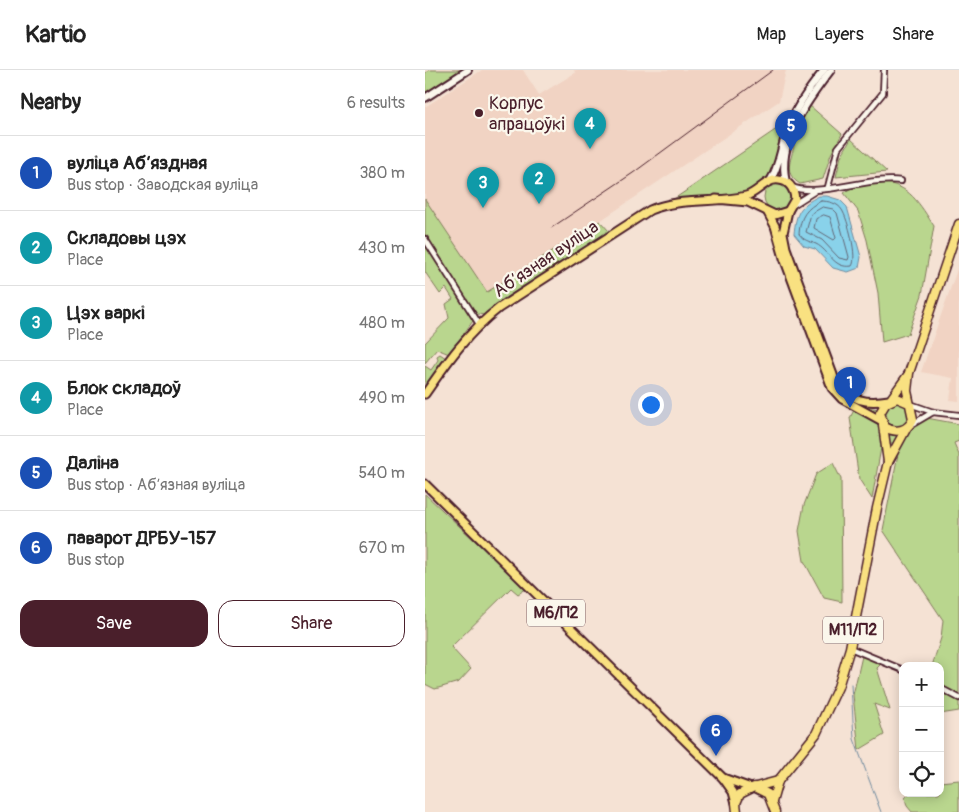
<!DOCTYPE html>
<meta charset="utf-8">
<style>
:root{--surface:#fff;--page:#f6f6f6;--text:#222;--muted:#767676;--line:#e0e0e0;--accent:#4a1f2b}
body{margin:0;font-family:Pangolin,sans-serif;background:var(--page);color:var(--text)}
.controls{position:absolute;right:15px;bottom:15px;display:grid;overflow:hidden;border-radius:10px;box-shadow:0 2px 12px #0003}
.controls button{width:45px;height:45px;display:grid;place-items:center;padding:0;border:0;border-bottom:1px solid var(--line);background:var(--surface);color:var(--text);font:25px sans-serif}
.you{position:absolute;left:225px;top:334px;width:18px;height:18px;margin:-12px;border:4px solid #fff;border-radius:50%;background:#1a73e8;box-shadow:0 0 0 8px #1a73e833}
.badge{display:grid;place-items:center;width:32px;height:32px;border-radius:50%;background:var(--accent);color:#fff;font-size:16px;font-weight:700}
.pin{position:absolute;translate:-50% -41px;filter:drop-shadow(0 1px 2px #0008)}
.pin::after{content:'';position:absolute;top:26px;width:18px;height:15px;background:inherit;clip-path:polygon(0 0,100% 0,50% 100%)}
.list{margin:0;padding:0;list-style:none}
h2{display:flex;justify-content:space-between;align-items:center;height:65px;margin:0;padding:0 20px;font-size:21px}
h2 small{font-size:16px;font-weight:400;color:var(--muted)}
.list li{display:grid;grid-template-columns:32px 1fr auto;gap:15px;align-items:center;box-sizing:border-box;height:75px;padding:0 20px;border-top:1px solid var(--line)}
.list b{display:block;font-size:19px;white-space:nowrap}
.list p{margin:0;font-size:16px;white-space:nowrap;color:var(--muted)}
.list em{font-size:16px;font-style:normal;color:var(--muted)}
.actions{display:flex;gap:10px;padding:15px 20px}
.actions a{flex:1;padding:11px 0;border:1px solid var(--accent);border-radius:15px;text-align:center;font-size:18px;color:var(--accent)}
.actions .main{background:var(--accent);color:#fff}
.icon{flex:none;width:28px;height:28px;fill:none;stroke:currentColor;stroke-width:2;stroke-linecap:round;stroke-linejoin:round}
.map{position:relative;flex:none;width:534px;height:742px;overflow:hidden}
header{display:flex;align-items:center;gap:30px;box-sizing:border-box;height:70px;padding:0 25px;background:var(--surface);border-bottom:1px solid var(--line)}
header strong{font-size:24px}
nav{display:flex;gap:28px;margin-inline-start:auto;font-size:18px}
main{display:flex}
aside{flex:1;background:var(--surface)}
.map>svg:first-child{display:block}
</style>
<header>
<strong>Kartio</strong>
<nav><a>Map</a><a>Layers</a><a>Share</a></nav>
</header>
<main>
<aside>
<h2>Nearby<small>6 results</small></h2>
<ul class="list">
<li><span class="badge" style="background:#1a4fb4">1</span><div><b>вуліца Абʼяздная</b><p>Bus stop · Заводская вуліца</p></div><em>380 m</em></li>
<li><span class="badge" style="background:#0f9aa8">2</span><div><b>Складовы цэх</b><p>Place</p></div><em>430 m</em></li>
<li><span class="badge" style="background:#0f9aa8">3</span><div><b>Цэх варкі</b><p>Place</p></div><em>480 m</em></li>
<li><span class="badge" style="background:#0f9aa8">4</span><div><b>Блок складоў</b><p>Place</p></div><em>490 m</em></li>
<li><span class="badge" style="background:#1a4fb4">5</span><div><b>Даліна</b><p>Bus stop · Абʼязная вуліца</p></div><em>540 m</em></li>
<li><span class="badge" style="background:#1a4fb4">6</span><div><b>паварот ДРБУ-157</b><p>Bus stop</p></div><em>670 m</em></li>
</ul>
<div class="actions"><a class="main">Save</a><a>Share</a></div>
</aside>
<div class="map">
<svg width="534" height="742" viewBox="0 0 534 742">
<rect width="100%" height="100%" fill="#f5e2d4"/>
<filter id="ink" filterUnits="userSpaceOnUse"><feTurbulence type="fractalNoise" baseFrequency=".02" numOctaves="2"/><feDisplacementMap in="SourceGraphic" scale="10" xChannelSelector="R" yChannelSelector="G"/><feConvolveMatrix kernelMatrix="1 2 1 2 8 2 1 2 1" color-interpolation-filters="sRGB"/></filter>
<g filter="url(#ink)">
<!-- built -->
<g fill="#f1d3c3">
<path d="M 57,0 L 98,0 L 114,25 L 150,3 L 149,0 L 361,0 L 354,31 L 127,183 L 62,222 L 0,129 L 0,37 Z"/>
<path d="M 534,194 L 534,331 L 525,330 L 528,308 L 496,302 Z"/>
</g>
<!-- green -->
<g fill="#b9d68e" stroke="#827a5c">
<path d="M 5,0 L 36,0 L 0,23 L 0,3 Z"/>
<path d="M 384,35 L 417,64 L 406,84 L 398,109 L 375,114 C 359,104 365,93 368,80 C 371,65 377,50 384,35 Z"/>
<path d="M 359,54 L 362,55 C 357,71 354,89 347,104 C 333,133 276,125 249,129 Z"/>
<path d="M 426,69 L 462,102 L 411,107 L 416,86 Z"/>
<path d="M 456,113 C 484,113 495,135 509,156 L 497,225 L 483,264 L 457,272 L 453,223 L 442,170 L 433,141 L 419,123 L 426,118 Z"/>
<circle cx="352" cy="127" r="13"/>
<path d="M 0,129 L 62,222 L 175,151 L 184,161 L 69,236 L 59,245 L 53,244 L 24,284 L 12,279 L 0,293 L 0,273 L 24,248 L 21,234 L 28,229 L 21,218 L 15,224 L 0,202 Z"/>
<path d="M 15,284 L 21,288 L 0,316 L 0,296 L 6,300 L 13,290 L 12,286 Z"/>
<path d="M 471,331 L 481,335 L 485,345 L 534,354 L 534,371 L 529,373 L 534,385 L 534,641 L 515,644 L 515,596 L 507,596 L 516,568 L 518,550 L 458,460 L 475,374 L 457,372 L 447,429 L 434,409 L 425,348 L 430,338 L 435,336 L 460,340 L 462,336 Z"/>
<path d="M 408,393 L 416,409 L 417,532 L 399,528 L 379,491 L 374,461 L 379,435 L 391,404 Z"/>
<path d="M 0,424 L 101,519 L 93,524 L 86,518 L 26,577 L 46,599 L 34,612 L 10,619 L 0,614 Z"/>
<path d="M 437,586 L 456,594 L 452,598 L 465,640 L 449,634 L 459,665 L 434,680 L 428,625 Z"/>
<path d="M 534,710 L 534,742 L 487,742 L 482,736 L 480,728 L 485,723 L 515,723 L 515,712 Z"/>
</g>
<!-- water -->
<path fill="#89d2ea" stroke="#708a9e" d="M 394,126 L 402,126 L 415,130 L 422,137 L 436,187 L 434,198 L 423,202 L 408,198 L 390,179 L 379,176 L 369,164 C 371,143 374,136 394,126 Z"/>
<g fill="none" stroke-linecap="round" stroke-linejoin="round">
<!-- shore -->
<g stroke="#636777" stroke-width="1">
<path d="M 396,131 C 403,131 413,133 417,140 C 423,149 433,188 427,196 C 408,199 405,181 391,174 C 384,171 379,171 374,164 C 375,147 381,138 396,131 Z"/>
<path d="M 398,137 L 408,139 L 412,143 L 424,187 L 423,190 L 414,188 L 397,170 L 381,162 L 386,144 Z"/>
<path d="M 399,145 L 405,147 L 411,168 L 409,170 L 389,158 L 391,149 Z"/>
</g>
<!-- stream -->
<path stroke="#708a9e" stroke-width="1" d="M 426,614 L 429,669 L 456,742"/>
<defs>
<g id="street">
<path d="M 367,117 C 392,128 445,106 476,111"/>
<path d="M 403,117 L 413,78 L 458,23 L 459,0"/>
<path d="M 368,135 L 390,121"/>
<path d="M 0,169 L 54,254"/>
<path d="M 485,334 L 508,342 L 534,345"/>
<path d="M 486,355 L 508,342"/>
<path d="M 425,578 L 478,600"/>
<path d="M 515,618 L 534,628"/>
</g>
<g id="secondary">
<path d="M 0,28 L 43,0"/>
<path d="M 345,111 C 354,97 355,82 360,67 C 367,42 383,20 399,0"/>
<path d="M 361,112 C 351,72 383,30 406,0"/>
</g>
<g id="primary">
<path d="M 363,141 L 358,163 L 361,178 L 411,313 C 427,331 441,334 464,330"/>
<path d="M 343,143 L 350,156 L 359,188 L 407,318 L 417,329 L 457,351"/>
<path d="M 0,324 C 22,292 43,262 74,238 L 225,140 C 256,127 289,134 321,126 C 333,123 341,108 354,110 C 365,111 369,120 370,129 L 363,141 L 350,145 L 323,132 L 291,129"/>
<path d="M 0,414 L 298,708 L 308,722 L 311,733"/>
<path d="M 298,708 L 326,718"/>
</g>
<g id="highway">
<path d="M 466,329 L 483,305"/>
<path d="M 484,333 L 472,328 L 461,333 L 455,343 L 460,357 C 471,364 483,361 488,349 L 482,321 L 484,303 L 534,154"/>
<path d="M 458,355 L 463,392"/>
<path d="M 331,717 L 353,711"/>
<path d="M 347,732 L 353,711 L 391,664 L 413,617 L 425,578 L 452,438 L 463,392 L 481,359"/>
<path d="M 312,742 L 311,733 L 315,724 L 329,717 L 343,724 L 350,742"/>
</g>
</defs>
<!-- street casing -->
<use href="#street" stroke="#4a1f2b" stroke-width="8"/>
<!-- secondary casing -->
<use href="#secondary" stroke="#4a1f2b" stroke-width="10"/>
<!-- primary casing -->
<use href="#primary" stroke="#4a1f2b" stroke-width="11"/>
<!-- highway casing -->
<use href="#highway" stroke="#4a1f2b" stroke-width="11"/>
<!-- street -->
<use href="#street" stroke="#fbf7ec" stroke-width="4.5"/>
<!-- secondary -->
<use href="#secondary" stroke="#fbf7ec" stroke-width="6"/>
<!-- primary -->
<use href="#primary" stroke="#f9e181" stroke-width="7"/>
<!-- highway -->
<use href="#highway" stroke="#f9e181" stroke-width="8"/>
<!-- rail -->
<path stroke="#4a1f2b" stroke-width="1" d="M 126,158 L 208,103 L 348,0"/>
</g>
</g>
<!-- markers -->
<circle fill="#4a1f2b" stroke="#fbf7ec" stroke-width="2" cx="54" cy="43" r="5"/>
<g text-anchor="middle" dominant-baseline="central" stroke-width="4.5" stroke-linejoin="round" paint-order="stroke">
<!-- shield labels -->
<g fill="#fbf7ec" stroke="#7f6065" stroke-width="1">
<rect x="102" y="529.5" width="58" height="27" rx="4"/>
<rect x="398" y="546.5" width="60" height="27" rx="4"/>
</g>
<g font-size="16" font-weight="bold" fill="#4a1f2b">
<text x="131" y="543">М6/П2</text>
<text x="428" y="560">М11/П2</text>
</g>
<!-- poi labels -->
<g font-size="18" fill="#4a1f2b" stroke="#fbf7ec" text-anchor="start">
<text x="64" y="33">Корпус<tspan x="64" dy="21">апрацоўкі</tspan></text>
</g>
<!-- street labels -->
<g font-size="18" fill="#4a1f2b" stroke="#fbf7ec">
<text transform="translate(121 189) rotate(-34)">Абʼязная вуліца</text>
</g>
</g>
</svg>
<div class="controls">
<button>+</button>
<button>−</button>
<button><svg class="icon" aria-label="locate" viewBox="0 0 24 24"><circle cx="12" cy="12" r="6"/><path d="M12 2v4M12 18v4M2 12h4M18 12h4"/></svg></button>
</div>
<div class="you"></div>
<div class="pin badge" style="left:425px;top:338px;background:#1a4fb4">1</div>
<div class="pin badge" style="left:114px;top:134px;background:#0f9aa8">2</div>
<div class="pin badge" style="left:58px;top:138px;background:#0f9aa8">3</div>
<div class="pin badge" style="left:165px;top:79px;background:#0f9aa8">4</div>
<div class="pin badge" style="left:366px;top:81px;background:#1a4fb4">5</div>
<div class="pin badge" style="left:291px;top:686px;background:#1a4fb4">6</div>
</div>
</main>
